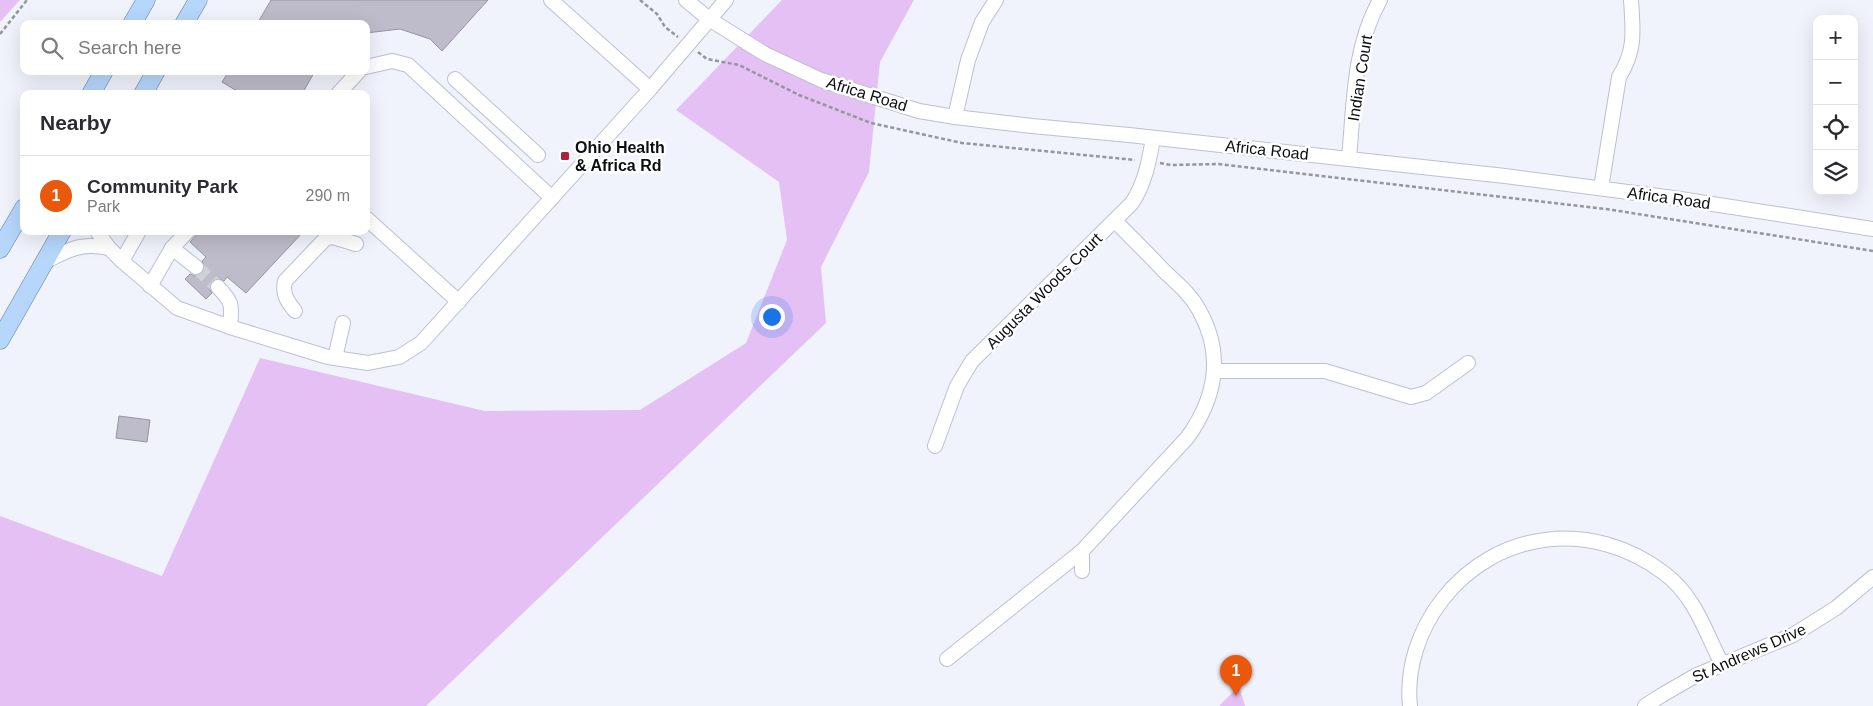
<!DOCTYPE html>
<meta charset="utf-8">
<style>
:root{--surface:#fff;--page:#f7f7f7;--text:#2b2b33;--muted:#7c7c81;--line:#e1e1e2;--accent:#ea580c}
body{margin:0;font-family:Helvetica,sans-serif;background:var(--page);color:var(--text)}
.controls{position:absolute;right:15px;top:15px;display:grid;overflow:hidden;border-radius:10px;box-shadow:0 5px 20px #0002}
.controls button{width:45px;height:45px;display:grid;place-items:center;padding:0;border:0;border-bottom:1px solid var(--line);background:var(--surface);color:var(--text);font:25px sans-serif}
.you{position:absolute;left:771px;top:316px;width:18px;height:18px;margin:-12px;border:4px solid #fff;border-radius:50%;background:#1a73e8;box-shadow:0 0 0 8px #1a73e833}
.badge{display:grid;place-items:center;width:32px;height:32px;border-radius:50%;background:var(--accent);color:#fff;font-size:16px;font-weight:700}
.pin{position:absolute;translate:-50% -41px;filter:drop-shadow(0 1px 2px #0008)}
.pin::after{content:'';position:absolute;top:26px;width:18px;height:15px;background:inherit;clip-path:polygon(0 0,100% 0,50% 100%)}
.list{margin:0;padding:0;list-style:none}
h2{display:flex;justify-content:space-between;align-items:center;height:65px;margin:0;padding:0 20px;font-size:21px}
h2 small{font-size:16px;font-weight:400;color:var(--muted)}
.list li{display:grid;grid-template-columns:32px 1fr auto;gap:15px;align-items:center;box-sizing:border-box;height:80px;padding:0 20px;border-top:1px solid var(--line)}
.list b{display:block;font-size:19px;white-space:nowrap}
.list p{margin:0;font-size:16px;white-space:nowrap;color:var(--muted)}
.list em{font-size:16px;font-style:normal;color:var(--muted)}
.icon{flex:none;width:28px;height:28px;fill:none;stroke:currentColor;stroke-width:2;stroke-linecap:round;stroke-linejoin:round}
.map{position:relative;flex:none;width:1873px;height:706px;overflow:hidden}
.search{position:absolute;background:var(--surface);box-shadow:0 5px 20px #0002;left:20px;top:20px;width:350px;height:55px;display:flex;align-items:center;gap:12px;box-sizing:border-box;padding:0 18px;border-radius:10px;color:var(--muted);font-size:19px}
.panel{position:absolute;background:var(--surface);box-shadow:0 5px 20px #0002;left:20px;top:90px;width:350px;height:145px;border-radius:10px}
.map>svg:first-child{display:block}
</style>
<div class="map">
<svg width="1873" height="706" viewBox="0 0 1873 706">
<rect width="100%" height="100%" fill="#f0f3fc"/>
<!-- green -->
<g fill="#e5c0f4">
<path d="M 0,0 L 20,0 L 0,22 Z"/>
<path d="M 782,0 L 914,0 L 880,62 L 869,172 L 821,267 L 826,323 L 426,706 L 0,706 L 0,516 L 162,576 L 260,358 L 485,411 L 640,410 L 746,343 L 787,240 L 779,182 L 676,110 Z"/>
<path d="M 1239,686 L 1245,706 L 1219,706 Z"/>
</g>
<!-- building -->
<g fill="#bebbca" stroke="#9693a3">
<path d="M 271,0 L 488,0 L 442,51 L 430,39 L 400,29 L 366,33 L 366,24 L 257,24 Z"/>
<path d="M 229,71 L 315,71 L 302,94 L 242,94 L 222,82 Z"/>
<path d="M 200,231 L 304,231 L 246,293 L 227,277 L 224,281 L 217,278 L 212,281 L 209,288 L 212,293 L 206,299 L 185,279 L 190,274 L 195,276 L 200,275 L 205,269 L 202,261 L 206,257 L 190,242 Z"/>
<path d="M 119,416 L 150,420 L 147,442 L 116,438 Z"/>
</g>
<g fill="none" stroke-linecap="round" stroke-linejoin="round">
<!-- minor-tunnel -->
<path stroke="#ced1d9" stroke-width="14" stroke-dasharray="14 7" stroke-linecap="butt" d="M 196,267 L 218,287"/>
<defs>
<g id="minor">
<path d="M 551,0 L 650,89"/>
<path d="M 686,0 L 709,19 L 765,54 L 821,80 L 919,111 L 955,117 L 1032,126 L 1129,135 L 1505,176 L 1674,198 L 1873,229"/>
<path d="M 366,67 L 392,61 L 408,65 L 552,198"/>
<path d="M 455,79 L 538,155"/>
<path d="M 338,94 L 359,71"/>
<path d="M 955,117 L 968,60 L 982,22 L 996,0"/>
<path d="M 1349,158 C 1354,106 1353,47 1380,0"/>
<path d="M 1601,188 L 1619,77 C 1636,50 1633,31 1631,0"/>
<path d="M 366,218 L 459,302"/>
<path d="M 97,231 L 109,248 L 122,261 L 177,308 L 230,327 L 328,357 L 368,363 L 399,357 L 421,343 L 650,89 L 726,0"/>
<path d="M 172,248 L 196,267"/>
<path d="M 122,261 L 139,231"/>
<path d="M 44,262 C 69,250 80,242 109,248"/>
<path d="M 150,286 L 172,248 L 188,231"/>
<path d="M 218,287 C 233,303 232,304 230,327"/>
<path d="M 295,311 C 287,301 282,294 285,281 L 326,238 L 333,237 L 356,244"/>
<path d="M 335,358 L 343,323"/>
<path d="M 1214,371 L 1325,371 L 1411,397 L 1426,393 L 1468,363"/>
<path d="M 935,446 L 957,386 L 972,361 L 1132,203 C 1145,183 1149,162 1153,138"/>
<path d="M 1082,571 L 1082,551 L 1187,438 C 1216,398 1224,354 1199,310 C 1191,295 1178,284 1166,273 C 1149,255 1132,238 1115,221"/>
<path d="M 947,659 L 1082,551"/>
<path d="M 1410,706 C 1406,668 1419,630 1442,600 C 1497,529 1593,519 1664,573 C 1696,597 1705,632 1722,664"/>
<path d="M 1645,706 L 1662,695 L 1695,676 L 1793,635 L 1836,608 L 1873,577"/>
</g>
<g id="major">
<path d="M 132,24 L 146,0"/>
<path d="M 184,24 L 198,0"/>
<path d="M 91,94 L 104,71"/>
<path d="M 143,94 L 156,71"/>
<path d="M 0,249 L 24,208"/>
<path d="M 0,340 L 62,231"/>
</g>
</defs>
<!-- minor casing -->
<use href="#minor" stroke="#bcc1d0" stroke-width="16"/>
<!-- major casing -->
<use href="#major" stroke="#5b7ea8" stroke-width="19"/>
<!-- path -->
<g stroke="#94969e" stroke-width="2.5" stroke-dasharray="4 2.5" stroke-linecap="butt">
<path d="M 640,0 L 657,14 L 665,27 L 678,37"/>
<path d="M 0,34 L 27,0"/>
<path d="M 698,52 L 707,59 L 739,65 L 799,95 L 871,123 L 962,143 L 1135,160"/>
<path d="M 1160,163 L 1171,165 L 1218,164 L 1606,209 L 1873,251"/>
</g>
<!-- minor -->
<use href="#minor" stroke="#fff" stroke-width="14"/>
<!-- major -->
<use href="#major" stroke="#b6d6fb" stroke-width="18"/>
</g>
<!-- markers -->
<rect fill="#b32037" stroke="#fff" stroke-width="2" x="560" y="151" width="10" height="10" rx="2.5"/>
<g text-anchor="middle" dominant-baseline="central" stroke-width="5" stroke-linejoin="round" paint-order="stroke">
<!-- street labels -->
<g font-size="16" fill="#0c0e13" stroke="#fff">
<text transform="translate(1360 78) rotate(-81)">Indian Court</text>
<text transform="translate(867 94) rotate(17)">Africa Road</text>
<text transform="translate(1267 150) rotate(6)">Africa Road</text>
<text transform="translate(1669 198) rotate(8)">Africa Road</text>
<text transform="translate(1044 291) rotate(-45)">Augusta Woods Court</text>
<text transform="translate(1749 653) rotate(-24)">St Andrews Drive</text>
</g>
<!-- poi labels -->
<g font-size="16" font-weight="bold" fill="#0c0e13" stroke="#fff" text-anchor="start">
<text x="575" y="147">Ohio Health<tspan x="575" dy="18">&amp; Africa Rd</tspan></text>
</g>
</g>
</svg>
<div class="controls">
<button>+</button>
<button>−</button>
<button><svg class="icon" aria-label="locate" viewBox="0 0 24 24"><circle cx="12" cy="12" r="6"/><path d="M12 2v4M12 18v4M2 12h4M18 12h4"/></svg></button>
<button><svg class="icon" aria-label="layers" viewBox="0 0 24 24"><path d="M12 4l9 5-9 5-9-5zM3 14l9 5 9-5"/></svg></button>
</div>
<div class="you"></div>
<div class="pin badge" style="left:1236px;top:696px">1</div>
<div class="search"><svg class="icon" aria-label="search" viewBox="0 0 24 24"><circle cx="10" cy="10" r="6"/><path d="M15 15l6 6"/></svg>Search here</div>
<section class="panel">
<h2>Nearby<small></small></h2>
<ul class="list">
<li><span class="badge">1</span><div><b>Community Park</b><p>Park</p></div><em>290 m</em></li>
</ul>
</section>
</div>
